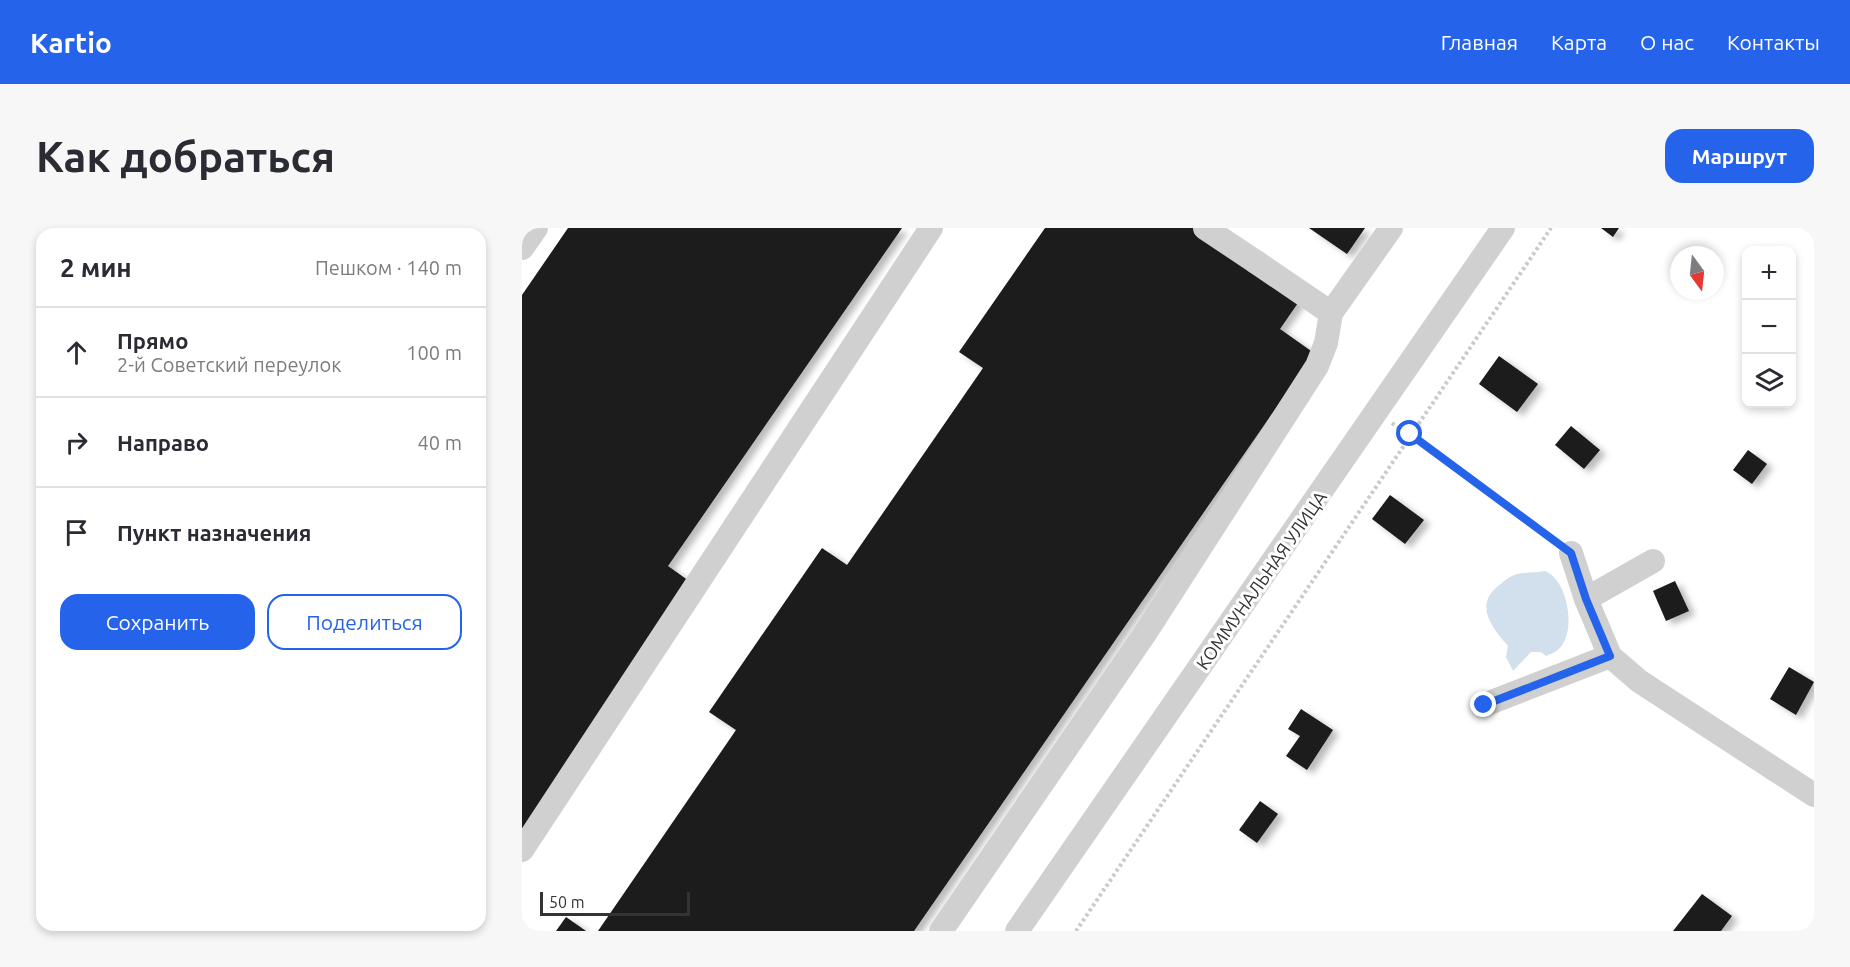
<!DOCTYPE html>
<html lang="ru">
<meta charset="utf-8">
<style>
:root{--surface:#fff;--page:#f7f7f7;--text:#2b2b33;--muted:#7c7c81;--line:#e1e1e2;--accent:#2563eb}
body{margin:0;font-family:Ubuntu,sans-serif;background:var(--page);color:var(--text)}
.controls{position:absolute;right:18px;top:18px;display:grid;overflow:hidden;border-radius:12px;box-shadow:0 3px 9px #0003}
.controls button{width:54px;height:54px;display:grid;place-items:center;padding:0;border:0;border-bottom:2px solid var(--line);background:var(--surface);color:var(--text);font:30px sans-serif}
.compass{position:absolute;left:1148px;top:18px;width:54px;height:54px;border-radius:50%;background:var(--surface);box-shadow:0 3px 9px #0003;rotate:165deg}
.scale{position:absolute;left:18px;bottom:15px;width:150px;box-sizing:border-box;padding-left:6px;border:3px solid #333;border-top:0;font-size:16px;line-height:21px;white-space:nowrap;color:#333;-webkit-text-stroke:4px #fff;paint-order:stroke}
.stop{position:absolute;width:18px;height:18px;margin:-14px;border:4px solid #2563eb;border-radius:50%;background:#fff}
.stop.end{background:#2563eb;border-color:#fff;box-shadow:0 2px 6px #0008}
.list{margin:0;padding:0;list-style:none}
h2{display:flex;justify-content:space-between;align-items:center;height:78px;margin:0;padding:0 24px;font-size:26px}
h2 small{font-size:20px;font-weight:400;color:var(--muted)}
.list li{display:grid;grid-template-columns:39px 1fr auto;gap:18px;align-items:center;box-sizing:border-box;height:90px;padding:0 24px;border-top:2px solid var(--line)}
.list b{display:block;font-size:22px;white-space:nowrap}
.list p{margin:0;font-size:20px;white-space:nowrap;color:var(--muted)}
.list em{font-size:20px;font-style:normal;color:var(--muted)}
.actions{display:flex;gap:12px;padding:18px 24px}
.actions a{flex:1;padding:14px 0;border:2px solid var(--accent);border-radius:18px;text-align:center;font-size:21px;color:var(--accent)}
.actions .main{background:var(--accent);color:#fff}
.icon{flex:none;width:33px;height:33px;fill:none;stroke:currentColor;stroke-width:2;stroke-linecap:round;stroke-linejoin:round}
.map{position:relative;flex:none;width:1292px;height:703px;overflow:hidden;border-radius:18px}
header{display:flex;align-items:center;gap:36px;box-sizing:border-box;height:84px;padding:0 30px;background:var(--accent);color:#fff}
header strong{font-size:28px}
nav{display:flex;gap:33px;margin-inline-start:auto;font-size:21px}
.intro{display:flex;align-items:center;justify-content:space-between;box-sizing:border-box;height:144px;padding:0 36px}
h1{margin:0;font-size:42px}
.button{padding:15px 27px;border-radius:18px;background:var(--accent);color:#fff;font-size:21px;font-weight:700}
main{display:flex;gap:36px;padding:0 36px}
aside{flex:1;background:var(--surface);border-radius:18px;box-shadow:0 3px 9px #0003}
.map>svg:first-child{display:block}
</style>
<header>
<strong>Kartio</strong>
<nav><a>Главная</a><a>Карта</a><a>О нас</a><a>Контакты</a></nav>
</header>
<div class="intro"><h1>Как добраться</h1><a class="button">Маршрут</a></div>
<main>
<aside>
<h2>2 мин<small>Пешком · 140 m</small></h2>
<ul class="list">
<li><svg class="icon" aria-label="ahead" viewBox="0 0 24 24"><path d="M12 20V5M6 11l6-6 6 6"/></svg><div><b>Прямо</b><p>2-й Советский переулок</p></div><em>100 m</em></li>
<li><svg class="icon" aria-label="right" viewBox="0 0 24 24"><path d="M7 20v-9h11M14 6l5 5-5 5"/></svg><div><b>Направо</b></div><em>40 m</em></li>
<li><svg class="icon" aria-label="arrive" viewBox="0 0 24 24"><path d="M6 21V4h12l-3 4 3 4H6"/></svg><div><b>Пункт назначения</b></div></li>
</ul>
<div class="actions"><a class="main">Сохранить</a><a>Поделиться</a></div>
</aside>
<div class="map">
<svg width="1292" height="703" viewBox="0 0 1292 703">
<defs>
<filter id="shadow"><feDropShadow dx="6" dy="4" stdDeviation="3" flood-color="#0004"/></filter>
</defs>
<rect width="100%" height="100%" fill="#fff"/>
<!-- water -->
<path fill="#d1e0ec" d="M 1023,343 C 1046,352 1055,403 1037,421 C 1034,424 1028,426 1024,428 L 1019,424 L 1009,424 L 991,443 L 984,429 L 986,418 C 971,401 952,378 975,359 C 981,354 987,348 995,346 C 1004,344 1013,345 1023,343 Z"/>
<!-- building -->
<g fill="#1a1a1a" filter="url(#shadow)">
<path d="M 46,0 L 380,0 L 146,338 L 174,358 L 0,609 L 0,67 Z"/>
<path d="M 523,0 L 673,0 L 778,72 L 758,101 L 792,125 L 392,703 L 76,703 L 214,502 L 187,484 L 300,320 L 325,337 L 461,140 L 437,124 Z"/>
<path d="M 787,0 L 843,0 L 825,26 Z"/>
<path d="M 1079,0 L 1097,0 L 1091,9 Z"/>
<path d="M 977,128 L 1016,156 L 995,184 L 957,156 Z"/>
<path d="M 1049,198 L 1078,222 L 1062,241 L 1033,217 Z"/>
<path d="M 1226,222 L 1245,236 L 1230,256 L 1211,242 Z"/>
<path d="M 868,267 L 902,292 L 883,316 L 850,291 Z"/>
<path d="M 1153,353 L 1167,383 L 1144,393 L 1131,363 Z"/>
<path d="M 1267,439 L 1292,454 L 1274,487 L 1248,471 Z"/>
<path d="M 779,481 L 811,502 L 785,542 L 764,528 L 778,508 L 766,501 Z"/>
<path d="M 738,573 L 756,586 L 735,615 L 717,602 Z"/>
<path d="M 1180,666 L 1210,688 L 1199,703 L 1151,703 Z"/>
<path d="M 44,689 L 64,703 L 34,703 Z"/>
</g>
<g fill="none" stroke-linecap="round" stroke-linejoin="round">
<!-- path -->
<g stroke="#cacaca" stroke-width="4" stroke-dasharray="3 3" stroke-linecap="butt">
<path d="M 870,195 L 1032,312"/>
<path d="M 554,703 L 1029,0"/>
</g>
<!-- minor -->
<g stroke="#d0d0d0" stroke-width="24">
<path d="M 0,20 L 14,0"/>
<path d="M 734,34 L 809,85"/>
<path d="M 1049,325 L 1064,371 L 1088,428 L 1117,453 L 1292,567"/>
<path d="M 1064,371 L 1131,333"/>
<path d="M 962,477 L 1088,428"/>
<path d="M 0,622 L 409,0"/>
<path d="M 419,703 L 624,404 L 795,138 L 804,115 L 809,85 L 869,0"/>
<path d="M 495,703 L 981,0"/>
</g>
<!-- rail -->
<path stroke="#888" stroke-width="4.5" stroke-dasharray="6 4.5" stroke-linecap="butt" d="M 694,15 L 705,0"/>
<!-- minor-bridge -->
<path stroke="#d0d0d0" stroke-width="24" d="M 683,0 L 734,34"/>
</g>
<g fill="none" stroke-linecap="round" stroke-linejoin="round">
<!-- route -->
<path stroke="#2563eb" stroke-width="8" d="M 888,206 L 1049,325 L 1064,371 L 1088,428 L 962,477"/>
</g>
<g text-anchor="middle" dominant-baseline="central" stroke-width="6" stroke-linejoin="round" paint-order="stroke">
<!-- street labels -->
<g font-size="18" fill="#333" stroke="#fff">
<text transform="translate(739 352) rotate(-55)">КОММУНАЛЬНАЯ УЛИЦА</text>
</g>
</g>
</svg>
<div class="controls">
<button>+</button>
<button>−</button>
<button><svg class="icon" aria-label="layers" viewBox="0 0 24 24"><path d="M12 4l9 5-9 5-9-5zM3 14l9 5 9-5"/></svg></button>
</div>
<svg class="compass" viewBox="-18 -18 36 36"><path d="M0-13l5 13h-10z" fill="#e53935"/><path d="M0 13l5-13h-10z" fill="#7c7c81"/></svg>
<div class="scale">50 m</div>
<div class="stop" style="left:888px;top:206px"></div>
<div class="stop end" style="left:962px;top:477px"></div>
</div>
</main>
